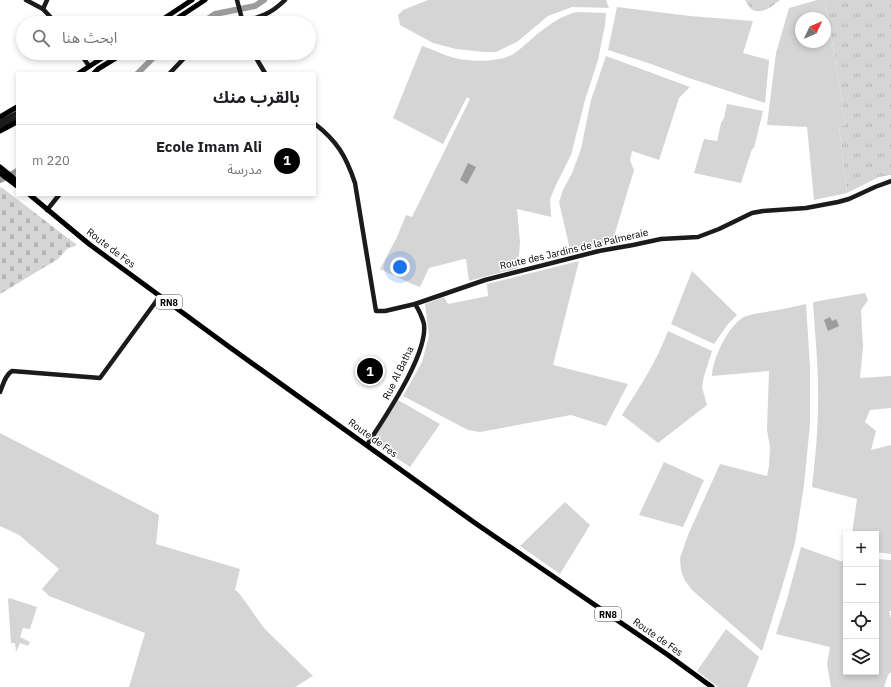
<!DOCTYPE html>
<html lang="ar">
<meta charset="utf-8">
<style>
:root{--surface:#fff;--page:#f6f6f6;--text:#202124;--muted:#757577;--line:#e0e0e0;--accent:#000}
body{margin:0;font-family:"IBM Plex Sans","Noto Sans Arabic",sans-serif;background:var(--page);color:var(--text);direction:rtl}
.controls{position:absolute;right:12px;bottom:12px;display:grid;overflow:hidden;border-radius:0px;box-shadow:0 2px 6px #0003}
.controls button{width:36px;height:36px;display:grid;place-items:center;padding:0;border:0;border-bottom:1px solid var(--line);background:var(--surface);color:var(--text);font:20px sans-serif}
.compass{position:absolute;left:795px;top:12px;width:36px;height:36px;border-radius:50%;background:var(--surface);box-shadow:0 2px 6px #0003;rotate:46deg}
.you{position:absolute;left:400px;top:267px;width:14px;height:14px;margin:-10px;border:3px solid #fff;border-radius:50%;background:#1a73e8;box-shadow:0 0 0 6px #1a73e833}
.badge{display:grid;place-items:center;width:26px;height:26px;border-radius:50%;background:var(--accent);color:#fff;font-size:13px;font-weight:700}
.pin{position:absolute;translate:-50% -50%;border:2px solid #fff;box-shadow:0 1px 4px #0006}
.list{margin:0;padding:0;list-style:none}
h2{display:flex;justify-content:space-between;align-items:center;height:52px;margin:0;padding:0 16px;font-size:17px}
h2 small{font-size:13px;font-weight:400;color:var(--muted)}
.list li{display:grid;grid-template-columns:26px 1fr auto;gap:12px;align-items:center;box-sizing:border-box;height:72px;padding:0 16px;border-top:1px solid var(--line)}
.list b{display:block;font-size:15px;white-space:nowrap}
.list p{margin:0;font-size:13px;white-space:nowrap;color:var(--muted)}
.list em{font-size:13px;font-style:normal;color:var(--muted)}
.icon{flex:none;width:22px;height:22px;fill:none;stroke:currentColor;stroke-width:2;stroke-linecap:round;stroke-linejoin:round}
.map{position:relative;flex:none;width:891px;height:687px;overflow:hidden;direction:ltr}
.search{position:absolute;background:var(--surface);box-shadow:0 2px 6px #0003;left:16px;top:16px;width:300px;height:44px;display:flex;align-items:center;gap:10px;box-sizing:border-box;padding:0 14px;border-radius:22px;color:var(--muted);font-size:15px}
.panel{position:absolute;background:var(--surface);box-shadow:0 2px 6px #0003;left:16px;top:72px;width:300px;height:124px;border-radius:0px;direction:rtl}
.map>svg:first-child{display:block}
</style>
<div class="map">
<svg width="891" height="687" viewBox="0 0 891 687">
<defs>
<pattern id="grass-tufts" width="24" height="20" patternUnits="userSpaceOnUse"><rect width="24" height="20" fill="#d5d5d5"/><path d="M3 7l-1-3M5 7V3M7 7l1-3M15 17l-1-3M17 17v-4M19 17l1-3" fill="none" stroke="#b5b5b5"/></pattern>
<pattern id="cemetery-stones" width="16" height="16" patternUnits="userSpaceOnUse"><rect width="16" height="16" fill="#d5d5d5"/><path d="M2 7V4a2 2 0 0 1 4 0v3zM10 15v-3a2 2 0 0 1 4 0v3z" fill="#b5b5b5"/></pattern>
</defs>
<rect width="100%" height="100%" fill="#fff"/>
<!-- grass -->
<g fill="url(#grass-tufts)">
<path d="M 745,0 L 780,0 C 774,5 762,15 753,10 C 750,9 747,3 745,0 Z"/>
<path d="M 825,0 L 891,0 L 891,175 L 879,177 L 847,193 L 839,126 L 845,126 C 840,84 832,42 825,0 Z"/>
</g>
<!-- cemetery -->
<path fill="url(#cemetery-stones)" d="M 1,187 L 77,245 L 67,249 L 58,259 L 0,294 L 0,188 Z"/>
<!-- green -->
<g fill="#d5d5d5" fill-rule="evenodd">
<path d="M 428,0 L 606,0 L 609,8 L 572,7 L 548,16 L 517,42 L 496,52 L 484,52 L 456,49 L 433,43 L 400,25 L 398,15 L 403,10 Z"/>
<path d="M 817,0 L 825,0 C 832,42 840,84 845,126 L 839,126 L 847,193 L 814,200 L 807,127 L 767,125 L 776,53 L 789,8 ZM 801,18 L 825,18 L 825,42 L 801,42 Z"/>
<path d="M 617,7 L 690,16 L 753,21 L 743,53 L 769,60 L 765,103 L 689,78 L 651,64 L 608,50 Z"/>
<path d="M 576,12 L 606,13 L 605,25 L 598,60 L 585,100 L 571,155 L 556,185 L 550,199 L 551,217 L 517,209 L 520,242 L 518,268 L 469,281 L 466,259 L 464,259 L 429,268 L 420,287 L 412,284 L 380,269 L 397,237 L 406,215 L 412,217 L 470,99 L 467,97 L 443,144 L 393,118 L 422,46 C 432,49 441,54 451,57 C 468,62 500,63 515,53 C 527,44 538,32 551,24 C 559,18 567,15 576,12 Z"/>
<path d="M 606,56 L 690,87 L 679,98 L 659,160 L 632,151 L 630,160 L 634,170 L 615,233 L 618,240 L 571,254 L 559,202 L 563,190 L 572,173 L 581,149 L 591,100 Z"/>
<path d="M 727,104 L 763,111 L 754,148 L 752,149 L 741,183 L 694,173 L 704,139 L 717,141 L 721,123 L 724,118 Z"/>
<path d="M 579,261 L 553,365 L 628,384 L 606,426 L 571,415 L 480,432 L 468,430 L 403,396 L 422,362 L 429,336 L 425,304 L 444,297 L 448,304 L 488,296 L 487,284 Z"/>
<path d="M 692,271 L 737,315 L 728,324 L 714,344 L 671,324 Z"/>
<path d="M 865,293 L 868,300 L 861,310 L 863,347 L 860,378 L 891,376 L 891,408 L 870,410 L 865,422 L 876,431 L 871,450 L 891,445 L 891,554 L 876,552 L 876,534 L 852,534 L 857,499 L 812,487 C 815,460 818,432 818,404 C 819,370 815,336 813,302 Z"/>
<path d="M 806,304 L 810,367 L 810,424 L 804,485 L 795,543 L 780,594 L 762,651 L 692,590 L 684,579 L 681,570 L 680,558 L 688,535 L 720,464 L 767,476 L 769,466 L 770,447 L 767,430 L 769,371 L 712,376 C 712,360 729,324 744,317 C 751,314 759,313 766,312 C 779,310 792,307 806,304 Z"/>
<path d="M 668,331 L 712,351 L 704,376 L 702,387 L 707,405 L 658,443 L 622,415 C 639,388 657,361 668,331 Z"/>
<path d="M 398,400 L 440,424 L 410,467 L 371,441 Z"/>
<path d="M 0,433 L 159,515 L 156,544 L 240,569 L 235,590 L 239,593 L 264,628 L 313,676 L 295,687 L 129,687 L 145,633 L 49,596 L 42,589 L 59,569 L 19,535 L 0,526 Z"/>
<path d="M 664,462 L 704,480 L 683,527 L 639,515 Z"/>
<path d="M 565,502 L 590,525 L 560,574 L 520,546 Z"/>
<path d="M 801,547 L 846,563 L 846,672 L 876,672 L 876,559 L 891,560 L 891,611 L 889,611 L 891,619 L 891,672 L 888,675 L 884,687 L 831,687 L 827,664 L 830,647 L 776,634 L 787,599 Z"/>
<path d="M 9,598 L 37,607 L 30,629 L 23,628 L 20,637 L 30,642 L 28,646 L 20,643 L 16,652 L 15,643 L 11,643 L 8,600 Z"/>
<path d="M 726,629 L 759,657 L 747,687 L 718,687 L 697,671 Z"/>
</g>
<!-- water -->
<g fill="#9c9c9c">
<path d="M 468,163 L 476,167 L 467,184 L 460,180 Z"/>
<path d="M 830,317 L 832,321 L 836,319 L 839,326 L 828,331 L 824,320 Z"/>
</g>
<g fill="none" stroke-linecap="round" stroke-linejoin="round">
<!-- river -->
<g stroke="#9c9c9c" stroke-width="6">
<path d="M 202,23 L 215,14 L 255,6 L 264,0"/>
<path d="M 138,73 L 158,53"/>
<path d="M 0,180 L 14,173 L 17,171"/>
</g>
<!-- secondary -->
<g stroke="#1b1b1b" stroke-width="4.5">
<path d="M 26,0 L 43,9 L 56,23"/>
<path d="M 237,0 L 243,23"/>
<path d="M 43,9 L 47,0"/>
<path d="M 237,23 C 257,18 269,16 285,0"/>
<path d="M 80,53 L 89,66"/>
<path d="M 253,53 L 265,73"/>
<path d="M 170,73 L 189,53"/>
<path d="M 0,122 L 17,113"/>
<path d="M 315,124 C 337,141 346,156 355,183 L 376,311 L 385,311 L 415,304 L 485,280 L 599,251 L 633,245 L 661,239 L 698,237 L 719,229 L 752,213 L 763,211 L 806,208 L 838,202 L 849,199 L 875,187 L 891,181"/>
<path d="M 0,126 L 17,118"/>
<path d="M 47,210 L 59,195"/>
<path d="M 0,392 C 3,385 5,375 12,371 L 100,378 L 160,296"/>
<path d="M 367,445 C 384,418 428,355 424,324 C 422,317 419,310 415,304"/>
</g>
<!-- primary -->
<g stroke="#000" stroke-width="5">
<path d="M 157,23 L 192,0"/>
<path d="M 170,23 L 205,0"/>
<path d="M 79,73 L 110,53"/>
<path d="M 94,73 L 98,69 L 124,53"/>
<path d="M 0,117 L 17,107"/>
<path d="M 0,131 L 17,122"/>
<path d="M 0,167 L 17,181"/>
<path d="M 0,173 L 17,186"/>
<path d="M 30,195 L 89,244 L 228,346 L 475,523 L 668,655 L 712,687"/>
</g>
</g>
<g text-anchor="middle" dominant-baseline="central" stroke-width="3" stroke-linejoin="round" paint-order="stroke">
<!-- shield labels -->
<g fill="#fff" stroke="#4c4c4c" stroke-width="1">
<rect x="156" y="295" width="26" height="14" rx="3"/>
<rect x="595" y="607" width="26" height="14" rx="3"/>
</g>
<g font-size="9" font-weight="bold" fill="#000">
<text x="169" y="302">RN8</text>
<text x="608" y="614">RN8</text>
</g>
<!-- street labels -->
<g font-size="10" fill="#000" stroke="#fff">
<text transform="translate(111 248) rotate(37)">Route de Fes</text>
<text transform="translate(574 249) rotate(-13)">Route des Jardins de la Palmeraie</text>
<text transform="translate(398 373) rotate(-64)">Rue Al Batha</text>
<text transform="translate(373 438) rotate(36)">Route de Fes</text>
<text transform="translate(658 637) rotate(35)">Route de Fes</text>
</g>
</g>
</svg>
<div class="controls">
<button>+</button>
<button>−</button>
<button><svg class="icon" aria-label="locate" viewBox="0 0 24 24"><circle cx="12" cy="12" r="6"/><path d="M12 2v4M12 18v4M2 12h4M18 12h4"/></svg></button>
<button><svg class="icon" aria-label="layers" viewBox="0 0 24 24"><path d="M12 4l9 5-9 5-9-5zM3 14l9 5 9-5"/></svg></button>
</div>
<svg class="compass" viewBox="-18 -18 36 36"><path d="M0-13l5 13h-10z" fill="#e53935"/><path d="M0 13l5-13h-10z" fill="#757577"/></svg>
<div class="you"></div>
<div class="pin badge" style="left:370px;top:371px">1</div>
<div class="search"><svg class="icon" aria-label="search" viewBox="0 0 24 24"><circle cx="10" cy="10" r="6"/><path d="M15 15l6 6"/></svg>ابحث هنا</div>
<section class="panel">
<h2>بالقرب منك<small></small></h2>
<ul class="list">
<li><span class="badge">1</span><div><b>Ecole Imam Ali</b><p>مدرسة</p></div><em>220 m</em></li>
</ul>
</section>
</div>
